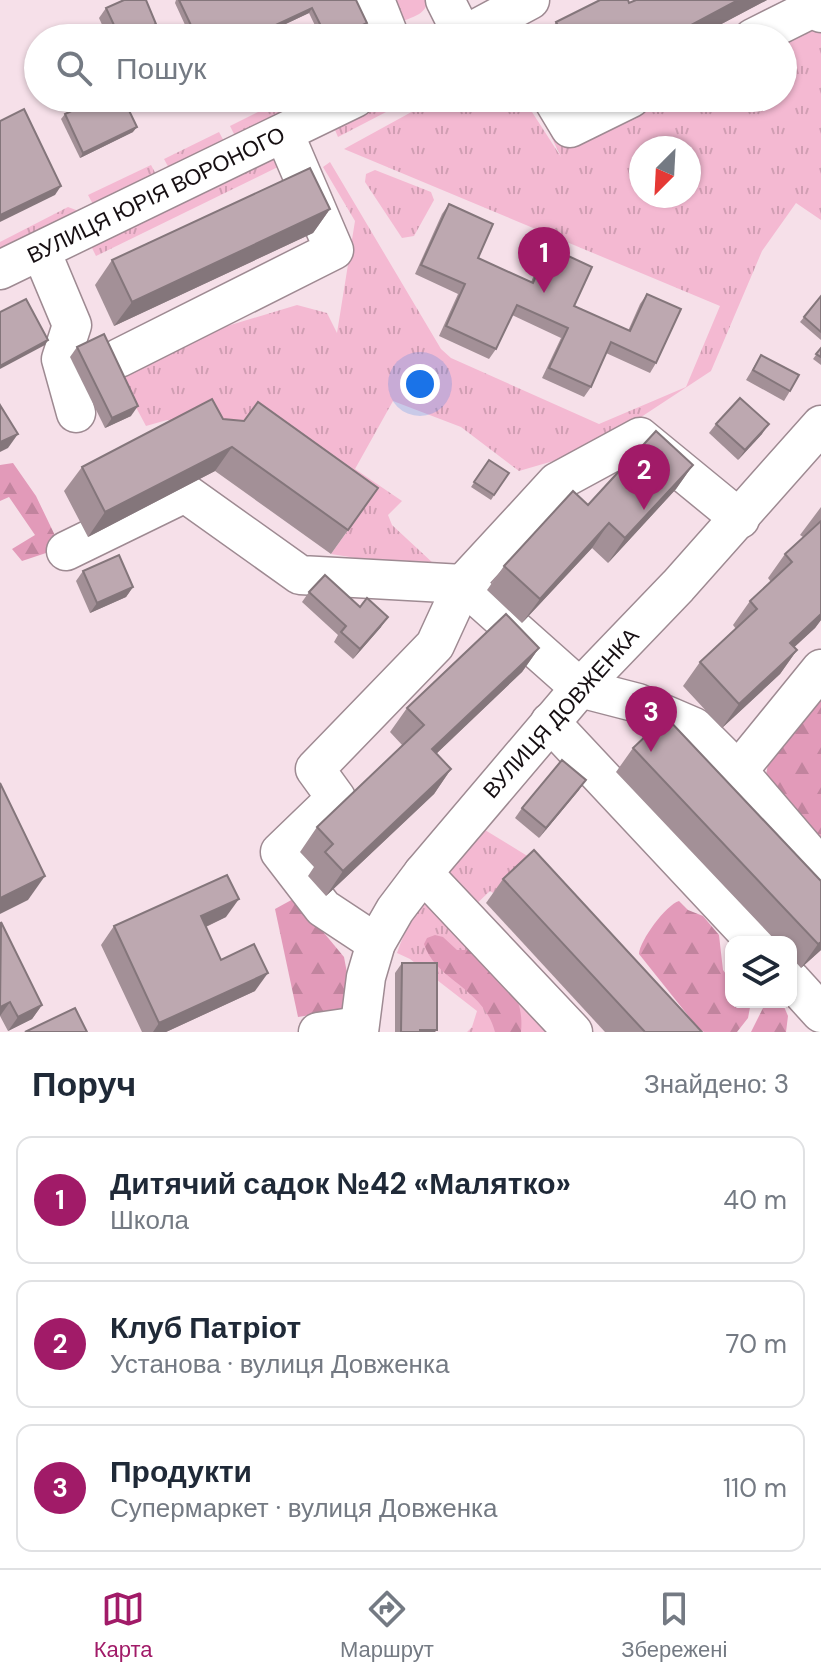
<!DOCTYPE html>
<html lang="uk">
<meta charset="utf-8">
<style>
:root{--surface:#fff;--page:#f6f6f7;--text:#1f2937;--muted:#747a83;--line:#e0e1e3;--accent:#a11b68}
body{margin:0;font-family:"DM Sans",sans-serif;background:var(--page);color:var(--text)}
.controls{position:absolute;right:24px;bottom:24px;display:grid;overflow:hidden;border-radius:16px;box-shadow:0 2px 6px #0004}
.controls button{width:72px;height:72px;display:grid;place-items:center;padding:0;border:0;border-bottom:2px solid var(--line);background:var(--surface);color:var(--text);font:40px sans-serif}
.compass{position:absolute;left:629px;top:136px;width:72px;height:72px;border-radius:50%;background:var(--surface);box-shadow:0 2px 6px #0004;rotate:204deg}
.you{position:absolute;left:420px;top:384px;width:28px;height:28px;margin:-20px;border:6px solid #fff;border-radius:50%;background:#1a73e8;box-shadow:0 0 0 12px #1a73e833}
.badge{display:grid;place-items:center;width:52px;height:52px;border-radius:50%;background:var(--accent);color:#fff;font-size:26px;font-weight:700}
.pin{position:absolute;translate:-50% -66px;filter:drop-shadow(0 2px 4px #0008)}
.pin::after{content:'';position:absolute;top:42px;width:28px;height:24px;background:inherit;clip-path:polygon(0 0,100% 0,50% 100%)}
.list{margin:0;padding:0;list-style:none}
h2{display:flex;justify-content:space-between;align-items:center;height:104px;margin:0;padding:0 32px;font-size:34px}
h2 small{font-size:26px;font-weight:400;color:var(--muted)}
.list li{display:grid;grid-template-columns:52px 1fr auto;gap:24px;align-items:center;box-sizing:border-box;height:128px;margin:0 16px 16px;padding:0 16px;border:2px solid var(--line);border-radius:16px}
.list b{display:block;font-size:30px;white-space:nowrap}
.list p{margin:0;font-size:26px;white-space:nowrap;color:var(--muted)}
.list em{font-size:26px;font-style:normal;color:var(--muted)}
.icon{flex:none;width:44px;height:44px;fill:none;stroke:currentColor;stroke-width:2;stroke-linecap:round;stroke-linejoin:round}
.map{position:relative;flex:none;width:821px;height:1032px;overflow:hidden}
.search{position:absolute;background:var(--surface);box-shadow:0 2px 6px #0004;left:24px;right:24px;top:24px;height:88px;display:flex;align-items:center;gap:20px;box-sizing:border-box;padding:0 28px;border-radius:44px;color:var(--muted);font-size:30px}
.sheet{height:536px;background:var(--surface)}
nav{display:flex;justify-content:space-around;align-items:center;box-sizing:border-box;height:112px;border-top:2px solid var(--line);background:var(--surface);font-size:22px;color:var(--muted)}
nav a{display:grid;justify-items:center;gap:4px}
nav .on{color:var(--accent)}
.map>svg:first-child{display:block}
</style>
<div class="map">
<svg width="821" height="1032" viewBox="0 0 821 1032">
<defs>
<pattern id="grass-tufts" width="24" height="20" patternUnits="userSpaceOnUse" patternTransform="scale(2)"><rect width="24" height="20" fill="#f4b9d2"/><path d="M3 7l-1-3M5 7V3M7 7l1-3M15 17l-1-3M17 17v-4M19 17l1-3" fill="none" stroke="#d09eb3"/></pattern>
<pattern id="forest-firs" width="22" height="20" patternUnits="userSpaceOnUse" patternTransform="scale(2)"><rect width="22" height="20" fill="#e29ab9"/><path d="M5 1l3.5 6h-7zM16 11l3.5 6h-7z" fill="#c1849e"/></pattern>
</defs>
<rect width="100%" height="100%" fill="#f6e0e9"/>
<!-- grass -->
<g fill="url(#grass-tufts)" fill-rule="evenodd">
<path d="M 386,0 L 427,0 C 428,13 413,17 403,21 Z"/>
<path d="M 812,17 L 821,33 L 821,220 L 796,203 L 762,251 L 711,371 L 591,450 L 519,471 L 461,427 L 393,401 L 355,469 L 402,501 L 388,515 L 392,525 L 434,564 L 431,570 L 331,554 L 361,512 L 241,426 L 167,420 L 146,426 L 115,368 L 214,330 L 297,305 L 327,313 L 337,333 L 355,221 L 323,167 L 330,162 L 441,349 L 451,358 L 599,424 L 686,387 L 720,306 L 344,149 L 437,98 L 523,98 L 561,157 L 550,134 L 574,135 L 649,98 L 783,98 L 783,38 ZM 641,148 L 689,148 L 689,196 L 641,196 Z"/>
<path d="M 286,98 L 288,98 L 296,112 L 237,140 L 230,126 Z"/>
<path d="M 383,98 L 413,98 L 338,137 L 332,123 Z"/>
<path d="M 219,132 L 226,145 L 171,172 L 164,159 Z"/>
<path d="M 279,150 L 286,163 L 96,256 L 89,242 Z"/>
<path d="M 151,165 L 158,178 L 95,208 L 88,195 Z"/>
<path d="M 375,170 L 431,192 L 434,200 L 414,236 L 402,238 L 365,182 L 366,174 Z"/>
<path d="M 68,207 L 76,210 L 80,216 L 0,254 L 0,242 Z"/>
<path d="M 485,830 L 529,857 L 493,893 L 490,891 L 470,910 L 441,881 Z"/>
<path d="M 433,892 L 564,1032 L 467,1032 L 472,1027 L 477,1011 L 410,959 L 397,953 C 405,929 416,910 433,892 Z"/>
</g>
<!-- forest -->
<g fill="url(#forest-firs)">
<path d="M 13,463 L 36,496 L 61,548 L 22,561 L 12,549 L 35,535 L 9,497 L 0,501 L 0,465 Z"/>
<path d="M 821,684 L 821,856 L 765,780 L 772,743 Z"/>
<path d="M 295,898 L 344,957 L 347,973 L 342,1010 L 298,1017 L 275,909 Z"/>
<path d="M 679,901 L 688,910 L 703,916 L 719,935 L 723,970 L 731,981 L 731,1002 L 751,1002 L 748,1018 L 737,1032 L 704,1032 L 698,1028 L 639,954 C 640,940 666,905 679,901 Z"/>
<path d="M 435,935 L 443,937 L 457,950 L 473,950 C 500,976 525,990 521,1032 L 495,1032 C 483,987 436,981 424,944 L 427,938 Z"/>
<path d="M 766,1002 L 782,1002 L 788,1016 L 786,1032 L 751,1032 Z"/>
</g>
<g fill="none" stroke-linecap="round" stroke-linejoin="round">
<defs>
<g id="minor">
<path d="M 375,0 L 390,38"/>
<path d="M 445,0 L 463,36"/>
<path d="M 459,38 L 530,0"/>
<path d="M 753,38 L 817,6 L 821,13"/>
<path d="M 552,98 L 570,128 L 631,98"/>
<path d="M 41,251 L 72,325 L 61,359 L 76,413"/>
<path d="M 0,270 L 355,98"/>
<path d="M 119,358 L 334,250 L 284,133"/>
<path d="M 740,519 L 640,437 L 557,482 L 463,584 L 580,688 L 638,703 L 694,727 L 738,771 L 821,868"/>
<path d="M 66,551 L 185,493 L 300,575 L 463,584 L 435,645 L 315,769 L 336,798 L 280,852 L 323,908 L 376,943"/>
<path d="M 550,722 L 756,942"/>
<path d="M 738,771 L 821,669"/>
<path d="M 423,873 L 573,1032"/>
<path d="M 791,980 L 821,1013"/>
<path d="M 318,1032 L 359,1026"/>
<path d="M 359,1032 L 366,977 L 376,943 L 395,910 L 423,873 L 580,688 L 678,586 L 821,425"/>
</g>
</defs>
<!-- minor casing -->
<use href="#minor" stroke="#9e8a92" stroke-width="41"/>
<!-- minor -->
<use href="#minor" stroke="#fff" stroke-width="38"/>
</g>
<!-- wall -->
<g fill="#a39097">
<path d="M 176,0 L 356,0 L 363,28 L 342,38 L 321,38 L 309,13 L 256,38 L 191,38 L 175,3 Z"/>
<path d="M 636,0 L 767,0 L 695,38 L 545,38 L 556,22 L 629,3 Z"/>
<path d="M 106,8 L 156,24 L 150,34 L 141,38 L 108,38 L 99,18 Z"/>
<path d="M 566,98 L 582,98 L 569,105 Z"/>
<path d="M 65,114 L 133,132 L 80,158 L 61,119 Z"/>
<path d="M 449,204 L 478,258 L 531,282 L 542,257 L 549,247 L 574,306 L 628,331 L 640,304 L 647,294 L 656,363 L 650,373 L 606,353 L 591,387 L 584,397 L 542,378 L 561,338 L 512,315 L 496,349 L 489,359 L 439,336 L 458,294 L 415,274 L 442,214 Z"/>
<path d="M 330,209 L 313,233 L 114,326 L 95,285 L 112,260 Z"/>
<path d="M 821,296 L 821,340 L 800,322 Z"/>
<path d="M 77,347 L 131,416 L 105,428 L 70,357 Z"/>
<path d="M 821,348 L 821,365 L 813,359 Z"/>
<path d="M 761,355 L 790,391 L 784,401 L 746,380 Z"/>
<path d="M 223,419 L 378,488 L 331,554 L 215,471 L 88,537 L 64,491 L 82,467 Z"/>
<path d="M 716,424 L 762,434 L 738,460 L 709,433 Z"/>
<path d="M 489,460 L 509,473 L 491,500 L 471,487 Z"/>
<path d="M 693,465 L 676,489 L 608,563 L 592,548 L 522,623 L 487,590 L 504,566 L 588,505 Z"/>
<path d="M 821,507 L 821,620 L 815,628 L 794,647 L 797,650 L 780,674 L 722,728 L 683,686 L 700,662 L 736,629 L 733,625 L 750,601 L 771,582 L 768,578 L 785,554 L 803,537 L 800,535 Z"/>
<path d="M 83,571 L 133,587 L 126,597 L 90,613 L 76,581 Z"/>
<path d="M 309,592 L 381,627 L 353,659 L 334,642 L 338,635 L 302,602 Z"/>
<path d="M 539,648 L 522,672 L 436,754 L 451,769 L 434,794 L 326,896 L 308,876 L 314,867 L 300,852 L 317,827 L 403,746 L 390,732 L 407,708 Z"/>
<path d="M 633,748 L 821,881 L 821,950 L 801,968 L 791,957 L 791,942 L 777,942 L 616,772 Z"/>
<path d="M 579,790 L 539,838 L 515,818 L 522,808 Z"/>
<path d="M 503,879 L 702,1032 L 605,1032 L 486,903 Z"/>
<path d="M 226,917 L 206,927 L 221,960 L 255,991 L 166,1032 L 142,1032 L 101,945 L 114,926 Z"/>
<path d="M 0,923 L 42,1005 L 32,1019 L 8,1031 L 0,1016 Z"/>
<path d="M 402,963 L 435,1032 L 395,1032 L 395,973 Z"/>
</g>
<!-- shaded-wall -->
<g fill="#84767b">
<path d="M 738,0 L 767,0 L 695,38 L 667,38 Z"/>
<path d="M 312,8 L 309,13 L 256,38 L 248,38 Z"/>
<path d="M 367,23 L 363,28 L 342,38 L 335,38 Z"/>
<path d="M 156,24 L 150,34 L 141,38 L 126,38 Z"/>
<path d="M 574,98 L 582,98 L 569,105 Z"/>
<path d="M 137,127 L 133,132 L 80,158 L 83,153 Z"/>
<path d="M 61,186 L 55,195 L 0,222 L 0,215 Z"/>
<path d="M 330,209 L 313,233 L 114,326 L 132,302 Z"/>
<path d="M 48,340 L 45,345 L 0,369 L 0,366 Z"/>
<path d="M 138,406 L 131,416 L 105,428 L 112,418 Z"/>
<path d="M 769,424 L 762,434 L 738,460 L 745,450 Z"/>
<path d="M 18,434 L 8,448 L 0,452 L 0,442 Z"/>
<path d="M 232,447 L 215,471 L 88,537 L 105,512 Z"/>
<path d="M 693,465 L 676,489 L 608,563 L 625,538 Z"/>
<path d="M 609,523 L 592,548 L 522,623 L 540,599 Z"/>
<path d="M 133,587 L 126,597 L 90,613 L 97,603 Z"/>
<path d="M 821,614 L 821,620 L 815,628 L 773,667 L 790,643 Z"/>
<path d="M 388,617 L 381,627 L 353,659 L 360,649 Z"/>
<path d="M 539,648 L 522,672 L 415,774 L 432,749 Z"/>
<path d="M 797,650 L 780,674 L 722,728 L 739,704 Z"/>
<path d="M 451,769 L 434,794 L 326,896 L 343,871 Z"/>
<path d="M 586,780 L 579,790 L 539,838 L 546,828 Z"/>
<path d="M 45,876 L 28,900 L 0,914 L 0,898 Z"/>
<path d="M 239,899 L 226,917 L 188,935 L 201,916 Z"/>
<path d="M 821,942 L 821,950 L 801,968 L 818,944 Z"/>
<path d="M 268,973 L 255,991 L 166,1032 L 153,1032 L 159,1023 Z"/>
<path d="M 10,1002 L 0,1016 L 0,1007 Z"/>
<path d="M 42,1005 L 32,1019 L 8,1031 L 18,1017 Z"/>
<path d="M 420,1030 L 437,1030 L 435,1032 L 418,1032 Z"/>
</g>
<!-- building -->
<g fill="#bda8b0" stroke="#84767b" stroke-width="2">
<path d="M 124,0 L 146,0 L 156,24 L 126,38 L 120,38 L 106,8 Z"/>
<path d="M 179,0 L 356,0 L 367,23 L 335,38 L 327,38 L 312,8 L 248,38 L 197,38 Z"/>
<path d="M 600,0 L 628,0 L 629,3 L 636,0 L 738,0 L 667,38 L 564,38 L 556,22 Z"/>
<path d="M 99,98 L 123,98 L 137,127 L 83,153 L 65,114 Z"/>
<path d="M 24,109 L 61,186 L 0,215 L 0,121 Z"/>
<path d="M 310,168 L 330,209 L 132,302 L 112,260 Z"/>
<path d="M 449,204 L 493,224 L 478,258 L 533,283 L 549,247 L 592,267 L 574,306 L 630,331 L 647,294 L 681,309 L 656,363 L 611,342 L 591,387 L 549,368 L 568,328 L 517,305 L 496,349 L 446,326 L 465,284 L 421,265 Z"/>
<path d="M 821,296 L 821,332 L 804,317 Z"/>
<path d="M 26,299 L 48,340 L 0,366 L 0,312 Z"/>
<path d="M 104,334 L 138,406 L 112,418 L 77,347 Z"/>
<path d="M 821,348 L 821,357 L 816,354 Z"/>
<path d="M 761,355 L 799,375 L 790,391 L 753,370 Z"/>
<path d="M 740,398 L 769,424 L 745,450 L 716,424 Z"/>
<path d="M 212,399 L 223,419 L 244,421 L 258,402 L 378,488 L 348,530 L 232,447 L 105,512 L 82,467 Z"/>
<path d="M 0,405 L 18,434 L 0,442 Z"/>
<path d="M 656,431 L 693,465 L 625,538 L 609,523 L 540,599 L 504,566 L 573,491 L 588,505 Z"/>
<path d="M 489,460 L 509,473 L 494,495 L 474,482 Z"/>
<path d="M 821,521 L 821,614 L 790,643 L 797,650 L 739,704 L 700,662 L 757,609 L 750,601 L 792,562 L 785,554 Z"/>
<path d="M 119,555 L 133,587 L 97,603 L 83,571 Z"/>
<path d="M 325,575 L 360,607 L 367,598 L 388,617 L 360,649 L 341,632 L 346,626 L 309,592 Z"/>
<path d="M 506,614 L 539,648 L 432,749 L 451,769 L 343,871 L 325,852 L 333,844 L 317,827 L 424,725 L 407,708 Z"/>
<path d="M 666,717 L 821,881 L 821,942 L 818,944 L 633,748 Z"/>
<path d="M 562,760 L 586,780 L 546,828 L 522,808 Z"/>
<path d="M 0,783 L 45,876 L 0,898 Z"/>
<path d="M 534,850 L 702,1032 L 645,1032 L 503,879 Z"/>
<path d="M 227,875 L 239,899 L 201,916 L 221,960 L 254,944 L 268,973 L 159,1023 L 114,926 Z"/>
<path d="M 1,922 L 42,1005 L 18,1017 L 10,1002 L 0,1007 Z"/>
<path d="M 402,963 L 437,963 L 437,1030 L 420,1030 L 420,1032 L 401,1032 Z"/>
<path d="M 75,1008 L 87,1032 L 25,1032 Z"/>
</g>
<g text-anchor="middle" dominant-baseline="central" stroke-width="8" stroke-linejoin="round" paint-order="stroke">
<!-- street labels -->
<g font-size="22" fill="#160f12" stroke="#fff">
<text transform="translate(156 195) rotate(-26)">ВУЛИЦЯ ЮРІЯ ВОРОНОГО</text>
<text transform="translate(561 713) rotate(-48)">ВУЛИЦЯ ДОВЖЕНКА</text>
</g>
</g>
</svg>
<div class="controls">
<button><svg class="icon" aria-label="layers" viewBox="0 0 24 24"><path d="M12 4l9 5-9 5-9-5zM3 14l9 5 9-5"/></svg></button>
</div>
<svg class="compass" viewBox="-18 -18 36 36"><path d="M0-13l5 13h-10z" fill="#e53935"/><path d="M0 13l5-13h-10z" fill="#747a83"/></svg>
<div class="you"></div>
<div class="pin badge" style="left:544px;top:293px">1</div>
<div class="pin badge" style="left:644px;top:510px">2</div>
<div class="pin badge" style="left:651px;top:752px">3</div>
<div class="search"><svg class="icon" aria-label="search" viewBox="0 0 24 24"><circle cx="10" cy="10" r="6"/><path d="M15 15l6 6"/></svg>Пошук</div>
</div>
<section class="sheet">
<h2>Поруч<small>Знайдено: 3</small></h2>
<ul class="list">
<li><span class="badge">1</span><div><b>Дитячий садок №42 «Малятко»</b><p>Школа</p></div><em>40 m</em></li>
<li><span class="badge">2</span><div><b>Клуб Патріот</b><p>Установа · вулиця Довженка</p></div><em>70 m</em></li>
<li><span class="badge">3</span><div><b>Продукти</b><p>Супермаркет · вулиця Довженка</p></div><em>110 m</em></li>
</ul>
</section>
<nav>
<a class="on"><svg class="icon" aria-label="map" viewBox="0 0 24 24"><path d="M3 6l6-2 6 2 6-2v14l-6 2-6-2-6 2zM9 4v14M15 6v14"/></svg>Карта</a>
<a><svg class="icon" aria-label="directions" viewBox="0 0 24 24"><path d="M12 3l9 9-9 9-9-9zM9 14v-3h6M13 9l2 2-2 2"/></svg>Маршрут</a>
<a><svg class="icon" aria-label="saved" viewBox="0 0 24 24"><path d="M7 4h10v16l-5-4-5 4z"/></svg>Збережені</a>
</nav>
